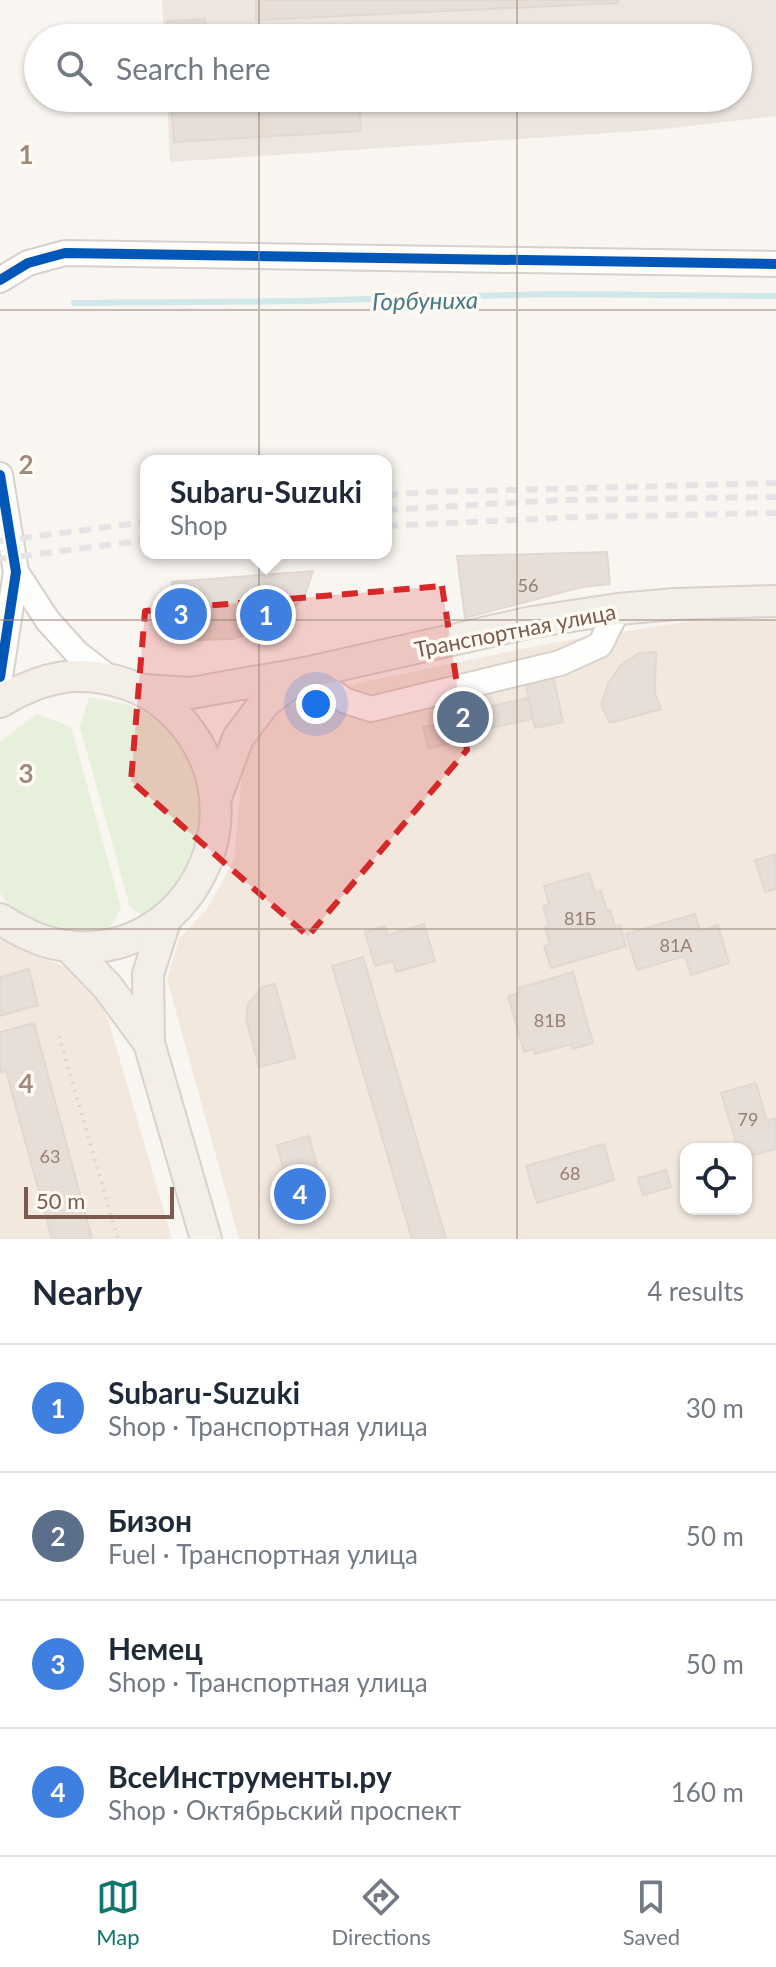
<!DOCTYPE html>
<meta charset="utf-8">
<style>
:root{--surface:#fff;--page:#f6f6f7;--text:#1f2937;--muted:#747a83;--line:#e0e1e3;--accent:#0f766e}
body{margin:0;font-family:Lato,sans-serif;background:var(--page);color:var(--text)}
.controls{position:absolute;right:24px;bottom:24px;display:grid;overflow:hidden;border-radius:16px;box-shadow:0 2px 6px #0004}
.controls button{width:72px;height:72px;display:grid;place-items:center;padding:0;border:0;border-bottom:2px solid var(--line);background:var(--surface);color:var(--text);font:40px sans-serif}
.scale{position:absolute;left:24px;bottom:20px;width:150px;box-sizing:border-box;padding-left:8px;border:4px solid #7a5c4d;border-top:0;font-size:22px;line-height:28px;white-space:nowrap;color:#7a5c4d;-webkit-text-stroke:6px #fffaf3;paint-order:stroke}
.you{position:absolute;left:316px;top:704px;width:28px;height:28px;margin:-20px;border:6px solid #fff;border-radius:50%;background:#1a73e8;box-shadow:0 0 0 12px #1a73e833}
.badge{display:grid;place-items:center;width:52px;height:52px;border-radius:50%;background:var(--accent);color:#fff;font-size:26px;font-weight:700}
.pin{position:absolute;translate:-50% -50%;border:4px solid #fff;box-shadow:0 2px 8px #0006}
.popup{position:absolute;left:140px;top:455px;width:252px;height:104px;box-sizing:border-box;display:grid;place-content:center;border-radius:16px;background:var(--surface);filter:drop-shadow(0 2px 6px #0005);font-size:26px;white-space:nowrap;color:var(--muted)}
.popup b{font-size:30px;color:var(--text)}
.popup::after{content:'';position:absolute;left:50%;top:100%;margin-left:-16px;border:16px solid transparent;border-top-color:var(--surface)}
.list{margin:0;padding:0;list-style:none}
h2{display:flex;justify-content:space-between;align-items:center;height:104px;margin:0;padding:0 32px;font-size:34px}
h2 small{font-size:26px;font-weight:400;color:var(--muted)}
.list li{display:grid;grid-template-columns:52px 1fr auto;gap:24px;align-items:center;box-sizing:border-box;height:128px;padding:0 32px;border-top:2px solid var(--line)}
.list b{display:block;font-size:30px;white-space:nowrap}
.list p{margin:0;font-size:26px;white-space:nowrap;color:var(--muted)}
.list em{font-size:26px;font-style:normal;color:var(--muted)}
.icon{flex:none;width:44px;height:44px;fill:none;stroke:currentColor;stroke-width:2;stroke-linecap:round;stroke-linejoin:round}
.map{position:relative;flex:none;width:776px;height:1239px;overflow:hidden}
.search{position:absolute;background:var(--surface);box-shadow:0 2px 6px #0004;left:24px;right:24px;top:24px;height:88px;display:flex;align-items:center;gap:20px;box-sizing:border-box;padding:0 28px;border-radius:44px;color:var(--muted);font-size:30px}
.sheet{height:616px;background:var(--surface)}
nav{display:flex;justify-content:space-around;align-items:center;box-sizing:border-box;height:112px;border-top:2px solid var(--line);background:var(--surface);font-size:22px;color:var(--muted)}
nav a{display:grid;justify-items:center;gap:4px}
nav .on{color:var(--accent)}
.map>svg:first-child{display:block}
</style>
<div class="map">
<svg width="776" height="1239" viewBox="0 0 776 1239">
<rect width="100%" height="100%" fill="#f9f5f0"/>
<!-- residential -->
<g fill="#f2e8de" fill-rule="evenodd">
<path d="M 776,620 L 776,1239 L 239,1239 L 167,979 L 179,939 L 207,909 L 234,860 L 242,772 L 248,745 L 275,710 L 364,682 L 551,643 L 691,621 ZM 686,1149 L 746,1149 L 746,1209 L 686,1209 Z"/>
<path d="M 0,940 L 63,966 L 93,988 L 108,1019 L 172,1239 L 0,1239 Z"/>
</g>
<!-- industrial -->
<path fill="#ede5e0" d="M 162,0 L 776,0 L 776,116 L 655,130 L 170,162 L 167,98 L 738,98 L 738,38 L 164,38 Z"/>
<!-- green -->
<g fill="#e7f0db">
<path d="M 89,697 L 130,705 L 173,727 L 200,770 L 207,816 L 195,862 L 174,896 L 145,917 L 130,907 L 80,727 Z"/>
<path d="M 37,714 L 71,727 L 121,908 L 106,935 L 82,936 L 21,920 L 0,893 L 0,742 Z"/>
</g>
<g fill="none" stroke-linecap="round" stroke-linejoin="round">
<!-- stream -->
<path stroke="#d0e8ea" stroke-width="6" d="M 74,303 L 301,301 L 549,294 L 776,296"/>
</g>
<!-- building -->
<g fill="#e6ded7" stroke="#e2d8d2" stroke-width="2">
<path d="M 256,0 L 618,0 L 618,3 L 256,20 Z"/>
<path d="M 205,19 L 206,38 L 167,38 L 167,21 Z"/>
<path d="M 171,98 L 210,98 L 210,101 L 268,98 L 359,98 L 361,131 L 174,142 Z"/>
<path d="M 607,552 L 610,584 L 582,587 L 465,618 L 457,556 Z"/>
<path d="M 313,571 L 304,598 L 279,622 L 233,639 L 194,640 L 157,622 L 176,601 L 172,582 Z"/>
<path d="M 656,652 L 655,693 L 661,709 L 610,723 L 601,705 L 608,684 L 620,666 L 639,653 Z"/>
<path d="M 552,670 L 563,722 L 535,728 L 524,676 Z"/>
<path d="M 528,698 L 533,719 L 484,729 L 479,709 Z"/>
<path d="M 481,715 L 485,736 L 428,748 L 423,727 Z"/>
<path d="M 776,854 L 776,889 L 765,892 L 755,860 Z"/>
<path d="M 589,873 L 595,893 L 601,891 L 607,911 L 610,910 L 615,927 L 620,925 L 626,946 L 551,968 L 544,946 L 550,945 L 545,927 L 549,926 L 543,906 L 549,904 L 544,886 Z"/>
<path d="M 695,914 L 700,931 L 718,925 L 729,963 L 691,975 L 685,956 L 637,970 L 626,934 Z"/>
<path d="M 424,924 L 435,961 L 396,972 L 393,961 L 375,966 L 365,932 L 385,926 L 388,935 Z"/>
<path d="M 363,957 L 446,1239 L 412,1239 L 332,966 Z"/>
<path d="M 29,969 L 38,1005 L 0,1016 L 0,977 Z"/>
<path d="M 573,972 L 593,1043 L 573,1049 L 572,1044 L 535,1054 L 534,1049 L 524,1052 L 508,996 L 520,993 L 519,988 Z"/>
<path d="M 275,984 L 295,1058 L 259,1067 L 246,1019 L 248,1004 L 262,987 Z"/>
<path d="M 34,1023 L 92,1239 L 52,1239 L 6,1071 L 0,1073 L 0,1032 Z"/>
<path d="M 756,1083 L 767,1121 L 776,1118 L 776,1149 L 746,1157 L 746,1149 L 738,1149 L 721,1093 Z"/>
<path d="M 309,1136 L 327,1204 L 294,1212 L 277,1145 Z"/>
<path d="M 604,1144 L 614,1180 L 537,1203 L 526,1166 Z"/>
<path d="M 666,1170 L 671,1187 L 643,1195 L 638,1178 Z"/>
</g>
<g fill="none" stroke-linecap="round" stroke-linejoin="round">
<defs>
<g id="minor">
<path d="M 0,280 L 28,263 L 65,253 L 776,264"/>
<path d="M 0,475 L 16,572 L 0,677"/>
<path d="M 16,572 L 48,621 L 77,653 L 108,677"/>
<path d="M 305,673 L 346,701 L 371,709 L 560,663 L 600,645 L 618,609"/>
</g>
<g id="major">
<path d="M 144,690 L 191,693 L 305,673 L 532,622 L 618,609 L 676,604 L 776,601"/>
<path d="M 0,702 C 41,677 79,668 126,684 C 154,693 176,711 192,735 C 256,828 182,961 67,946 C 42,943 21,932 0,919"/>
<path d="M 217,795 L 238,738 L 266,701 L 298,678"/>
<path d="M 166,918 L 148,974 L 149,1043 L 206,1239"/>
<path d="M 68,946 L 107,986 L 149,1043"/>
</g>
</defs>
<!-- minor casing -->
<use href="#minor" stroke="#d7d1cb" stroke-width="28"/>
<!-- major casing -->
<use href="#major" stroke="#dad1cc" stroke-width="34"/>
<!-- path -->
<path stroke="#dcd5d0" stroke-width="4" stroke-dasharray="2 6" stroke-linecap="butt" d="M 59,1036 L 118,1239"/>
<!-- minor -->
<use href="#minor" stroke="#fefefd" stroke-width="24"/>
<!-- major -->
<use href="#major" stroke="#f3eee8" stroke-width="30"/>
<!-- rail -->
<g stroke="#e6e3e7" stroke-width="6" stroke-dasharray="12 8" stroke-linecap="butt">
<path d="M 386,495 L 430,492 L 776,483"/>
<path d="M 386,510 L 561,500 L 776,497"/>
<path d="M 386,526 L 578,517 L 776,513"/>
<path d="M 0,541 L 146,522"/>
<path d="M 0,559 L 146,540"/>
</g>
<defs>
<g id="cycleway">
<path d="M 0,280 L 28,263 L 65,253 L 776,264"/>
<path d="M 0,475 L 16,572 L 0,677"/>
</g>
</defs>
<!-- cycleway casing -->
<use href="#cycleway" stroke="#fffaf3" stroke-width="15"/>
<!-- cycleway -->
<use href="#cycleway" stroke="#0057b8" stroke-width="10"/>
</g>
<!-- marked area -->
<path fill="#d62828" fill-opacity="0.2" stroke="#d62828" stroke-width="6" stroke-dasharray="16 10" stroke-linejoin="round" d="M 442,586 L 467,750 L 308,936 L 131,781 L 145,611 Z"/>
<!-- grid -->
<path fill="none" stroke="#9f8a7d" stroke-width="2" stroke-opacity="0.55" d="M 259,0 L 259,38M 517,0 L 517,38M 259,98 L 259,1239M 517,98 L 517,1239M 0,310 L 776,310M 0,620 L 776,620M 0,929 L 776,929"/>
<g text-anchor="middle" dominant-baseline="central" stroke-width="7" stroke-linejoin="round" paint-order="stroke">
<!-- number labels -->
<g font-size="18" fill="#977e72">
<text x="528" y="585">56</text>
<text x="580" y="918">81Б</text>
<text x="676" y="945">81А</text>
<text x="550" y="1020">81В</text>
<text x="748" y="1119">79</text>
<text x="50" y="1156">63</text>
<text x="570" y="1173">68</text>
</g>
<!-- street labels -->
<g font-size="22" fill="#7a5c4d" stroke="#fffaf3">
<text transform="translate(515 630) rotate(-11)">Транспортная улица</text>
</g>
<!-- water labels -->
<g font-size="24" font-style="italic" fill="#437c86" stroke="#fffaf3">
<text transform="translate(425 300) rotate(-1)">Горбуниха</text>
</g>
</g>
<g font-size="26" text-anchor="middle" font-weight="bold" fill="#9f8a7d" stroke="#fffaf3" stroke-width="7" stroke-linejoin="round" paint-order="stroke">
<text x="26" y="164">1</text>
<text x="26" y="474">2</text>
<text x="26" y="783">3</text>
<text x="26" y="1093">4</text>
</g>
</svg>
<div class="controls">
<button><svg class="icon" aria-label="locate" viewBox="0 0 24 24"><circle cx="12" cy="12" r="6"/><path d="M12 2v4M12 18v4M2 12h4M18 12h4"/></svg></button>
</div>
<div class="scale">50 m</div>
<div class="you"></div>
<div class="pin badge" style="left:266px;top:615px;background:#3f7fe0">1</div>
<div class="popup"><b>Subaru-Suzuki</b>Shop</div>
<div class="pin badge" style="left:463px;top:717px;background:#5c6f8a">2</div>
<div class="pin badge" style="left:181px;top:614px;background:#3f7fe0">3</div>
<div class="pin badge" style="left:300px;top:1194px;background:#3f7fe0">4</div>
<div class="search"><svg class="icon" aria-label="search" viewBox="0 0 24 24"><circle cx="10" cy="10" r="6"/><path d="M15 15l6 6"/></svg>Search here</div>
</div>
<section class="sheet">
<h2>Nearby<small>4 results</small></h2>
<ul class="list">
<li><span class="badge" style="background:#3f7fe0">1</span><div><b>Subaru-Suzuki</b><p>Shop · Транспортная улица</p></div><em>30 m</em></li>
<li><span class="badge" style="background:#5c6f8a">2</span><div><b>Бизон</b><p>Fuel · Транспортная улица</p></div><em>50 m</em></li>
<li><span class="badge" style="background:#3f7fe0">3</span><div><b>Немец</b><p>Shop · Транспортная улица</p></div><em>50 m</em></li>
<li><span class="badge" style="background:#3f7fe0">4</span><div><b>ВсеИнструменты.ру</b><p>Shop · Октябрьский проспект</p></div><em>160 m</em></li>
</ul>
</section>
<nav>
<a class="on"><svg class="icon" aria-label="map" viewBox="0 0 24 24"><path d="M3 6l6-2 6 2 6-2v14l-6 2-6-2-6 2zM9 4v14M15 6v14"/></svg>Map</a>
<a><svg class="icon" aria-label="directions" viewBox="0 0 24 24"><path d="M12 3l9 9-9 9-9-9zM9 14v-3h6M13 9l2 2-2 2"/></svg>Directions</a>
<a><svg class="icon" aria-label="saved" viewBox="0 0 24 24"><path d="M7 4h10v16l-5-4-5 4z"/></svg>Saved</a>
</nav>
